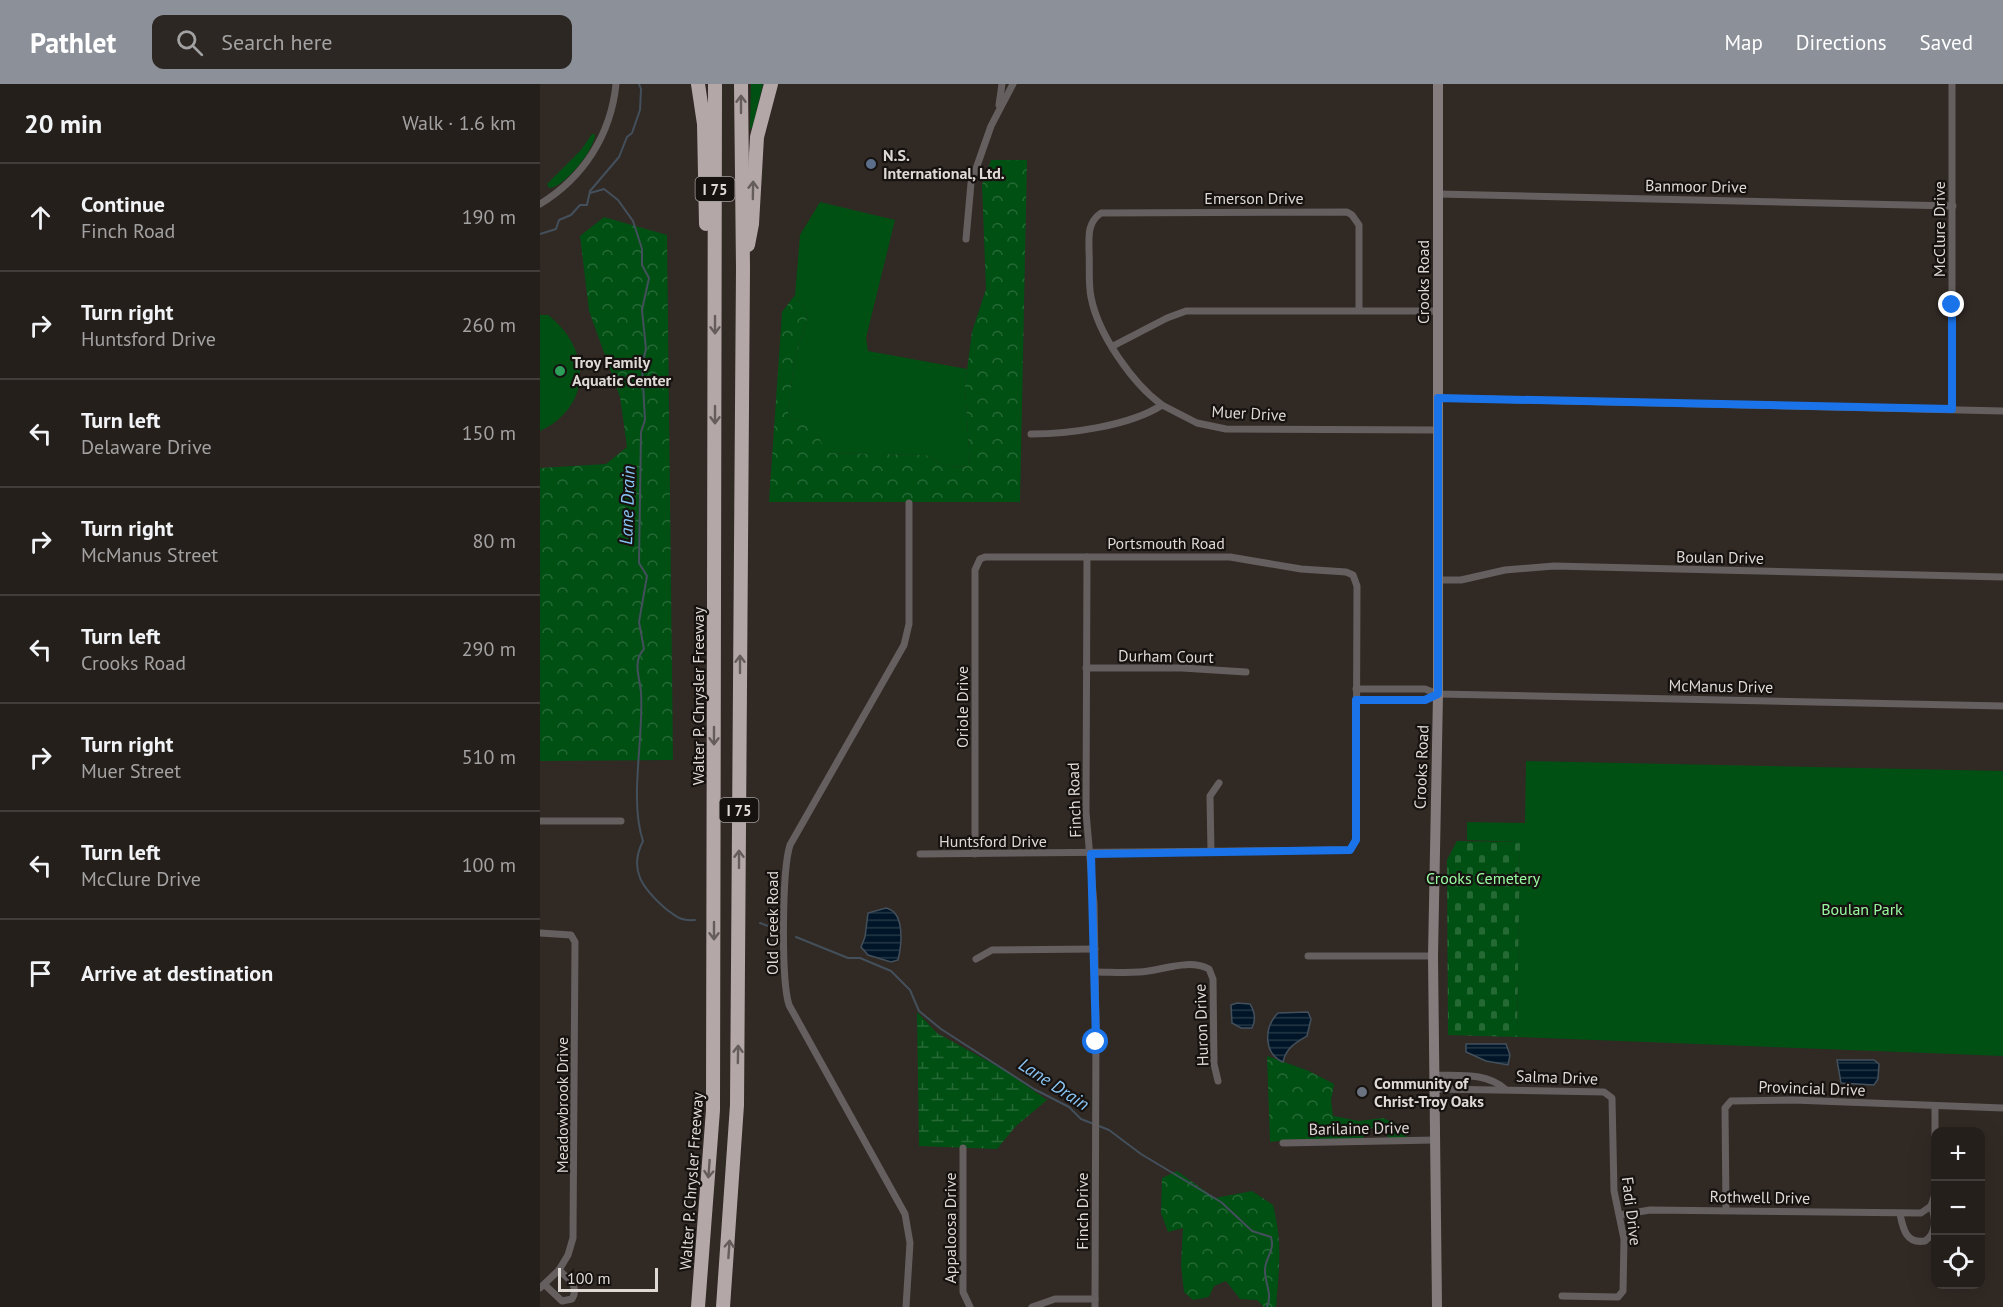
<!DOCTYPE html>
<meta charset="utf-8">
<style>
:root{--surface:#251f1b;--page:#2d2724;--text:#f1f3f6;--muted:#a3a2a3;--line:#423d3a;--accent:#8c9099}
body{margin:0;font-family:"PT Sans",sans-serif;background:var(--page);color:var(--text)}
.controls{position:absolute;right:18px;bottom:18px;display:grid;overflow:hidden;border-radius:12px;box-shadow:0 6px 24px #0002}
.controls button{width:54px;height:54px;display:grid;place-items:center;padding:0;border:0;border-bottom:2px solid var(--line);background:var(--surface);color:var(--text);font:30px sans-serif}
.scale{position:absolute;left:18px;bottom:15px;width:100px;box-sizing:border-box;padding-left:6px;border:3px solid #dfd9d6;border-top:0;font-size:16px;line-height:21px;white-space:nowrap;color:#dfd9d6;-webkit-text-stroke:4px #161210;paint-order:stroke}
.stop{position:absolute;width:18px;height:18px;margin:-14px;border:4px solid #1a73e8;border-radius:50%;background:#fff}
.stop.end{background:#1a73e8;border-color:#fff;box-shadow:0 2px 6px #0008}
.list{margin:0;padding:0;list-style:none}
h2{display:flex;justify-content:space-between;align-items:center;height:78px;margin:0;padding:0 24px;font-size:26px}
h2 small{font-size:20px;font-weight:400;color:var(--muted)}
.list li{display:grid;grid-template-columns:39px 1fr auto;gap:18px;align-items:center;box-sizing:border-box;height:108px;padding:0 24px;border-top:2px solid var(--line)}
.list b{display:block;font-size:22px;white-space:nowrap}
.list p{margin:0;font-size:20px;white-space:nowrap;color:var(--muted)}
.list em{font-size:20px;font-style:normal;color:var(--muted)}
.icon{flex:none;width:33px;height:33px;fill:none;stroke:currentColor;stroke-width:2;stroke-linecap:round;stroke-linejoin:round}
.map{position:relative;flex:none;width:1463px;height:1223px;overflow:hidden}
header{display:flex;align-items:center;gap:36px;box-sizing:border-box;height:84px;padding:0 30px;background:var(--accent);color:#fff}
header strong{font-size:28px}
nav{display:flex;gap:33px;margin-inline-start:auto;font-size:21px}
.search{width:420px;height:54px;background:var(--page);display:flex;align-items:center;gap:15px;box-sizing:border-box;padding:0 21px;border-radius:12px;color:var(--muted);font-size:22px}
main{display:flex}
aside{flex:1;background:var(--surface)}
.map>svg:first-child{display:block}
</style>
<header>
<strong>Pathlet</strong>
<div class="search"><svg class="icon" aria-label="search" viewBox="0 0 24 24"><circle cx="10" cy="10" r="6"/><path d="M15 15l6 6"/></svg>Search here</div>
<nav><a>Map</a><a>Directions</a><a>Saved</a></nav>
</header>
<main>
<aside>
<h2>20 min<small>Walk · 1.6 km</small></h2>
<ul class="list">
<li><svg class="icon" aria-label="ahead" viewBox="0 0 24 24"><path d="M12 20V5M6 11l6-6 6 6"/></svg><div><b>Continue</b><p>Finch Road</p></div><em>190 m</em></li>
<li><svg class="icon" aria-label="right" viewBox="0 0 24 24"><path d="M7 20v-9h11M14 6l5 5-5 5"/></svg><div><b>Turn right</b><p>Huntsford Drive</p></div><em>260 m</em></li>
<li><svg class="icon" aria-label="left" viewBox="0 0 24 24"><path d="M17 20v-9H6M10 6l-5 5 5 5"/></svg><div><b>Turn left</b><p>Delaware Drive</p></div><em>150 m</em></li>
<li><svg class="icon" aria-label="right" viewBox="0 0 24 24"><path d="M7 20v-9h11M14 6l5 5-5 5"/></svg><div><b>Turn right</b><p>McManus Street</p></div><em>80 m</em></li>
<li><svg class="icon" aria-label="left" viewBox="0 0 24 24"><path d="M17 20v-9H6M10 6l-5 5 5 5"/></svg><div><b>Turn left</b><p>Crooks Road</p></div><em>290 m</em></li>
<li><svg class="icon" aria-label="right" viewBox="0 0 24 24"><path d="M7 20v-9h11M14 6l5 5-5 5"/></svg><div><b>Turn right</b><p>Muer Street</p></div><em>510 m</em></li>
<li><svg class="icon" aria-label="left" viewBox="0 0 24 24"><path d="M17 20v-9H6M10 6l-5 5 5 5"/></svg><div><b>Turn left</b><p>McClure Drive</p></div><em>100 m</em></li>
<li><svg class="icon" aria-label="arrive" viewBox="0 0 24 24"><path d="M6 21V4h12l-3 4 3 4H6"/></svg><div><b>Arrive at destination</b></div></li>
</ul>
</aside>
<div class="map">
<svg width="1463" height="1223" viewBox="0 0 1463 1223">
<defs>
<pattern id="forest-crowns" width="20" height="18" patternUnits="userSpaceOnUse" patternTransform="scale(1.5)"><rect width="20" height="18" fill="#005014"/><path d="M2 6a3 3 0 1 1 6 0M12 15a3 3 0 1 1 6 0" fill="none" stroke="#256935"/></pattern>
<pattern id="wetland-marsh" width="20" height="14" patternUnits="userSpaceOnUse" patternTransform="scale(1.5)"><rect width="20" height="14" fill="#005014"/><path d="M1 5h8M5 5V1M11 12h8M15 12V8" fill="none" stroke="#256935"/></pattern>
<pattern id="cemetery-stones" width="16" height="16" patternUnits="userSpaceOnUse" patternTransform="scale(1.5)"><rect width="16" height="16" fill="#005014"/><path d="M2 7V4a2 2 0 0 1 4 0v3zM10 15v-3a2 2 0 0 1 4 0v3z" fill="#256935"/></pattern>
<pattern id="water-rules" width="6" height="5" patternUnits="userSpaceOnUse" patternTransform="scale(1.5)"><rect width="6" height="5" fill="#001628"/><path d="M0 2.5h6" fill="none" stroke="#253746"/></pattern>
</defs>
<rect width="100%" height="100%" fill="#312924"/>
<!-- green -->
<g fill="#005014">
<path d="M 211,0 L 223,0 L 212,45 L 210,44 Z"/>
<path d="M 52,50 L 55,50 C 56,64 23,105 9,104 L 7,100 L 41,66 Z"/>
<path d="M 280,118 L 355,136 L 326,254 L 328,267 L 427,285 L 425,302 L 430,382 L 405,383 L 386,371 L 285,369 L 271,336 L 250,337 L 248,330 L 254,278 L 268,231 L 255,211 L 260,151 Z"/>
<path d="M 0,231 L 8,231 C 51,264 53,322 0,347 Z"/>
<path d="M 986,677 L 1463,687 L 1463,972 L 977,953 L 980,758 L 927,756 L 927,738 L 985,739 Z"/>
</g>
<!-- forest -->
<g fill="url(#forest-crowns)">
<path d="M 451,76 L 487,76 L 480,418 L 229,418 L 242,228 L 255,211 L 268,231 L 254,278 L 248,330 L 250,337 L 271,335 L 286,369 L 386,371 L 405,383 L 430,382 L 425,302 L 432,248 L 446,205 L 442,101 Z"/>
<path d="M 64,133 L 127,151 L 133,676 L 0,677 L 0,384 L 66,380 L 87,363 L 80,313 L 49,227 L 40,152 Z"/>
<path d="M 727,972 L 769,987 L 794,1000 L 791,1017 L 793,1032 L 819,1037 L 843,1034 L 864,1043 L 867,1054 L 851,1055 L 836,1043 L 829,1045 L 822,1055 L 755,1055 L 730,1058 Z"/>
<path d="M 637,1087 L 675,1114 L 712,1107 L 733,1121 C 743,1161 739,1183 736,1223 L 724,1223 L 717,1216 L 700,1215 L 686,1197 L 674,1202 L 669,1213 L 653,1216 L 644,1208 L 641,1181 L 643,1144 L 628,1148 L 621,1129 L 622,1094 Z"/>
</g>
<!-- wetland -->
<path fill="url(#wetland-marsh)" d="M 377,928 L 397,949 L 464,986 L 507,1016 L 476,1042 L 457,1065 L 379,1062 Z"/>
<!-- cemetery -->
<path fill="url(#cemetery-stones)" d="M 917,757 L 980,758 L 977,953 L 908,951 L 907,776 Z"/>
<!-- water -->
<g fill="url(#water-rules)" stroke="#43505c" stroke-width="1.5">
<path d="M 346,824 C 365,828 362,860 358,876 L 351,878 L 328,871 L 321,863 L 325,853 L 328,829 Z"/>
<path d="M 697,919 L 710,920 C 715,928 716,936 712,944 L 701,944 L 692,939 L 691,921 Z"/>
<path d="M 768,928 L 771,935 L 767,952 C 755,959 746,964 743,978 C 723,969 724,943 738,929 Z"/>
<path d="M 926,960 L 966,960 L 970,971 L 968,981 L 946,977 L 926,968 Z"/>
<path d="M 1297,976 L 1334,976 L 1339,980 L 1338,995 L 1334,1001 L 1301,999 Z"/>
</g>
<g fill="none" stroke-linecap="round" stroke-linejoin="round">
<!-- stream -->
<g stroke="#43505c" stroke-width="2">
<path d="M 50,109 L 64,105 L 78,116 L 93,137 L 102,165 L 102,181 L 109,194 L 102,226 L 106,265 L 102,281 L 105,336 L 101,348 L 99,479 L 107,492 L 99,538 L 104,565 C 92,578 100,594 101,609 C 104,654 89,715 103,757 C 88,786 103,805 126,825 C 137,833 140,837 155,836"/>
<path d="M 0,150 L 16,145 L 19,136 L 31,131 L 40,121 L 47,121 L 50,107 L 79,73 L 87,53 L 92,49 L 100,26 L 101,5 L 99,0"/>
<path d="M 220,839 L 233,844"/>
<path d="M 256,853 L 308,874 L 320,874 L 351,887 L 370,906 L 379,927 L 401,945 L 494,1005 L 529,1023 L 541,1035 L 569,1046 L 601,1070 L 681,1118 L 712,1147 L 731,1153 C 735,1166 726,1173 725,1185 C 724,1198 733,1209 727,1223"/>
</g>
<!-- street -->
<g stroke="#655f60" stroke-width="7">
<path d="M 459,21 L 462,0"/>
<path d="M 898,110 L 1413,122"/>
<path d="M 0,120 C 43,94 71,51 76,0"/>
<path d="M 426,155 L 431,99 L 451,42 L 473,0"/>
<path d="M 573,262 L 627,234 L 646,227 L 898,227"/>
<path d="M 898,314 L 1463,327"/>
<path d="M 622,321 C 592,299 558,250 551,213 C 548,198 550,182 549,167 C 549,152 547,139 561,129 L 807,128 L 812,131 L 819,141 L 819,226"/>
<path d="M 1412,325 L 1412,0"/>
<path d="M 491,350 C 529,350 590,342 622,321 L 657,339 L 686,345 L 899,346"/>
<path d="M 547,473 L 546,728 L 554,820 L 556,941 L 555,1223"/>
<path d="M 898,496 L 921,496 L 965,486 L 1014,482 L 1463,493"/>
<path d="M 546,584 L 642,584 L 706,588"/>
<path d="M 816,605 L 885,605 L 898,610 L 1463,622"/>
<path d="M 816,616 L 885,616 L 898,610"/>
<path d="M 0,737 L 81,737"/>
<path d="M 671,768 L 670,712 L 679,699"/>
<path d="M 380,770 L 810,766 L 816,756 L 817,502 L 813,491 L 806,488 L 761,485 L 690,473 L 445,473 L 440,475 L 435,486 L 435,770"/>
<path d="M 0,849 L 31,851 L 35,858 L 33,1154 L 28,1171 L 19,1186 L 0,1204"/>
<path d="M 768,872 L 893,872"/>
<path d="M 436,875 L 452,866 L 555,865"/>
<path d="M 555,888 C 570,888 584,889 599,888 C 621,887 648,874 669,885 L 673,895 L 674,980 L 678,997"/>
<path d="M 895,991 C 919,992 946,988 965,1005"/>
<path d="M 895,1005 L 1064,1008 L 1072,1014 L 1074,1107 L 1084,1155 L 1083,1207 L 1078,1213 L 1022,1212"/>
<path d="M 743,1059 L 895,1056"/>
<path d="M 423,1064 L 423,1208 L 430,1223"/>
<path d="M 1186,1126 L 1185,1024 L 1191,1017 L 1253,1016 L 1463,1024"/>
<path d="M 1360,1130 C 1363,1145 1366,1160 1385,1157 C 1397,1149 1396,1134 1391,1122"/>
<path d="M 1080,1131 L 1110,1126 L 1381,1129 L 1391,1122 L 1395,1110 L 1395,1022"/>
<path d="M 5,1201 L 22,1217 L 32,1215 C 40,1202 28,1195 19,1186"/>
<path d="M 366,1223 L 370,1159 L 365,1130 L 249,921 C 241,895 242,786 250,761 L 364,561 L 369,540 L 369,419"/>
<path d="M 492,1223 L 515,1215 L 555,1215"/>
</g>
<!-- secondary -->
<path stroke="#857d7d" stroke-width="10" d="M 897,1223 L 893,872 L 898,610 L 898,0"/>
<!-- highway -->
<g stroke="#b4a7a8" stroke-width="14">
<path d="M 158,0 L 164,40 L 166,140"/>
<path d="M 208,161 L 212,140 L 217,53 L 231,0"/>
<path d="M 158,1223 L 173,1026 L 175,0"/>
<path d="M 183,1223 L 197,1021 L 203,184 L 201,0"/>
</g>
</g>
<!-- one-way arrows -->
<defs><path id="oneway-shaft" d="M-6 0H5M1.5-3L5.5 0L1.5 3" fill="none" stroke-width="1.6" stroke-linecap="round" stroke-linejoin="round" transform="scale(1.5)"/></defs>
<g stroke="#655c5c">
<use href="#oneway-shaft" transform="translate(201 20) rotate(-90)"/>
<use href="#oneway-shaft" transform="translate(213 106) rotate(-89)"/>
<use href="#oneway-shaft" transform="translate(175 241) rotate(90)"/>
<use href="#oneway-shaft" transform="translate(175 331) rotate(90)"/>
<use href="#oneway-shaft" transform="translate(200 580) rotate(-90)"/>
<use href="#oneway-shaft" transform="translate(174 652) rotate(90)"/>
<use href="#oneway-shaft" transform="translate(199 775) rotate(-90)"/>
<use href="#oneway-shaft" transform="translate(174 847) rotate(90)"/>
<use href="#oneway-shaft" transform="translate(198 970) rotate(-89)"/>
<use href="#oneway-shaft" transform="translate(169 1085) rotate(94)"/>
<use href="#oneway-shaft" transform="translate(189 1165) rotate(-86)"/>
</g>
<g fill="none" stroke-linecap="round" stroke-linejoin="round">
<!-- route -->
<path stroke="#1a73e8" stroke-width="8" d="M 556,958 L 551,770 L 810,766 L 816,756 L 816,616 L 885,616 L 898,610 L 898,314 L 1412,325 L 1412,221"/>
</g>
<!-- markers -->
<circle fill="#5c6f8a" stroke="#161210" stroke-width="2" cx="331" cy="80" r="6"/>
<circle fill="#2e9e5b" stroke="#161210" stroke-width="2" cx="20" cy="287" r="6"/>
<circle fill="#6b7280" stroke="#161210" stroke-width="2" cx="822" cy="1008" r="6"/>
<g text-anchor="middle" dominant-baseline="central" stroke-width="4.5" stroke-linejoin="round" paint-order="stroke">
<!-- shield labels -->
<g fill="#161210" stroke="#a39d9b" stroke-width="1.5">
<rect x="155.5" y="93" width="39" height="24" rx="4.5"/>
<rect x="179.5" y="714" width="39" height="24" rx="4.5"/>
</g>
<g font-size="15" font-weight="bold" fill="#dfd9d6">
<text x="175" y="105">I 75</text>
<text x="199" y="726">I 75</text>
</g>
<!-- poi labels -->
<g font-size="16" font-weight="bold" fill="#dfd9d6" stroke="#161210" text-anchor="start">
<text x="343" y="71">N.S.<tspan x="343" dy="18">International, Ltd.</tspan></text>
<text x="32" y="278">Troy Family<tspan x="32" dy="18">Aquatic Center</tspan></text>
<text x="834" y="999">Community of<tspan x="834" dy="18">Christ-Troy Oaks</tspan></text>
</g>
<!-- street labels -->
<g font-size="16" fill="#dfd9d6" stroke="#161210">
<text transform="translate(1156 102) rotate(1)">Banmoor Drive</text>
<text x="714" y="114">Emerson Drive</text>
<text transform="translate(1399 145) rotate(-90)">McClure Drive</text>
<text transform="translate(883 198) rotate(-90)">Crooks Road</text>
<text transform="translate(709 329) rotate(3)">Muer Drive</text>
<text x="626" y="459">Portsmouth Road</text>
<text transform="translate(1180 473) rotate(1)">Boulan Drive</text>
<text transform="translate(626 572) rotate(1)">Durham Court</text>
<text transform="translate(1181 602) rotate(1)">McManus Drive</text>
<text transform="translate(158 612) rotate(-90)">Walter P. Chrysler Freeway</text>
<text transform="translate(422 623) rotate(-90)">Oriole Drive</text>
<text transform="translate(881 683) rotate(-88)">Crooks Road</text>
<text transform="translate(534 716) rotate(-92)">Finch Road</text>
<text x="453" y="757">Huntsford Drive</text>
<text transform="translate(232 839) rotate(-90)">Old Creek Road</text>
<text transform="translate(661 941) rotate(-92)">Huron Drive</text>
<text transform="translate(1017 993) rotate(2)">Salma Drive</text>
<text transform="translate(1272 1004) rotate(2)">Provincial Drive</text>
<text transform="translate(22 1021) rotate(-90)">Meadowbrook Drive</text>
<text transform="translate(819 1044) rotate(-1)">Barilaine Drive</text>
<text transform="translate(151 1097) rotate(-86)">Walter P. Chrysler Freeway</text>
<text transform="translate(1220 1113) rotate(1)">Rothwell Drive</text>
<text transform="translate(542 1127) rotate(-90)">Finch Drive</text>
<text transform="translate(1092 1127) rotate(83)">Fadi Drive</text>
<text transform="translate(410 1144) rotate(-90)">Appaloosa Drive</text>
</g>
<!-- park labels -->
<g font-size="16" fill="#98faa0" stroke="#161210">
<text x="943" y="794">Crooks Cemetery</text>
<text x="1322" y="825">Boulan Park</text>
</g>
<!-- water labels -->
<g font-size="18" font-style="italic" fill="#89c5f5" stroke="#161210">
<text transform="translate(87 421) rotate(-88)">Lane Drain</text>
<text transform="translate(514 1000) rotate(33)">Lane Drain</text>
</g>
</g>
</svg>
<div class="controls">
<button>+</button>
<button>−</button>
<button><svg class="icon" aria-label="locate" viewBox="0 0 24 24"><circle cx="12" cy="12" r="6"/><path d="M12 2v4M12 18v4M2 12h4M18 12h4"/></svg></button>
</div>
<div class="scale">100 m</div>
<div class="stop" style="left:556px;top:958px"></div>
<div class="stop end" style="left:1412px;top:221px"></div>
</div>
</main>
